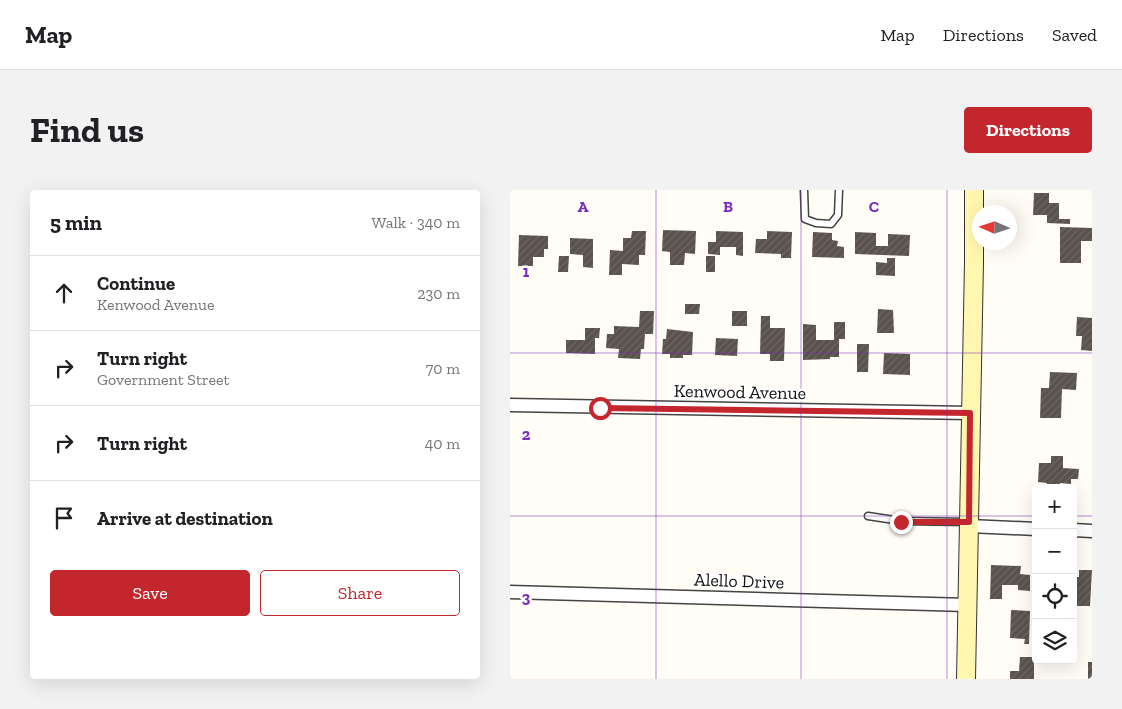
<!DOCTYPE html>
<meta charset="utf-8">
<style>
:root{--surface:#fff;--page:#f2f2f2;--text:#202124;--muted:#757577;--line:#e0e0e0;--accent:#c4262e}
body{margin:0;font-family:"Zilla Slab",serif;background:var(--page);color:var(--text)}
.controls{position:absolute;right:15px;bottom:15px;display:grid;overflow:hidden;border-radius:5px;box-shadow:0 5px 20px #0002}
.controls button{width:45px;height:45px;display:grid;place-items:center;padding:0;border:0;border-bottom:1px solid var(--line);background:var(--surface);color:var(--text);font:25px sans-serif}
.compass{position:absolute;left:462px;top:15px;width:45px;height:45px;border-radius:50%;background:var(--surface);box-shadow:0 5px 20px #0002;rotate:273deg}
.stop{position:absolute;width:15px;height:15px;margin:-11px;border:4px solid #c4262e;border-radius:50%;background:#fff}
.stop.end{background:#c4262e;border-color:#fff;box-shadow:0 1px 5px #0008}
.list{margin:0;padding:0;list-style:none}
h2{display:flex;justify-content:space-between;align-items:center;height:65px;margin:0;padding:0 20px;font-size:21px}
h2 small{font-size:16px;font-weight:400;color:var(--muted)}
.list li{display:grid;grid-template-columns:32px 1fr auto;gap:15px;align-items:center;box-sizing:border-box;height:75px;padding:0 20px;border-top:1px solid var(--line)}
.list b{display:block;font-size:19px;white-space:nowrap}
.list p{margin:0;font-size:16px;white-space:nowrap;color:var(--muted)}
.list em{font-size:16px;font-style:normal;color:var(--muted)}
.actions{display:flex;gap:10px;padding:15px 20px}
.actions a{flex:1;padding:11px 0;border:1px solid var(--accent);border-radius:5px;text-align:center;font-size:18px;color:var(--accent)}
.actions .main{background:var(--accent);color:#fff}
.icon{flex:none;width:28px;height:28px;fill:none;stroke:currentColor;stroke-width:2;stroke-linecap:round;stroke-linejoin:round}
.map{position:relative;flex:none;width:582px;height:489px;overflow:hidden;border-radius:5px}
header{display:flex;align-items:center;gap:30px;box-sizing:border-box;height:70px;padding:0 25px;background:var(--surface);border-bottom:1px solid var(--line)}
header strong{font-size:24px}
nav{display:flex;gap:28px;margin-inline-start:auto;font-size:18px}
.intro{display:flex;align-items:center;justify-content:space-between;box-sizing:border-box;height:120px;padding:0 30px}
h1{margin:0;font-size:35px}
.button{padding:12px 22px;border-radius:5px;background:var(--accent);color:#fff;font-size:18px;font-weight:700}
main{display:flex;gap:30px;padding:0 30px}
aside{flex:1;background:var(--surface);border-radius:5px;box-shadow:0 5px 20px #0002}
.map>svg:first-child{display:block}
</style>
<header>
<strong>Map</strong>
<nav><a>Map</a><a>Directions</a><a>Saved</a></nav>
</header>
<div class="intro"><h1>Find us</h1><a class="button">Directions</a></div>
<main>
<aside>
<h2>5 min<small>Walk · 340 m</small></h2>
<ul class="list">
<li><svg class="icon" aria-label="ahead" viewBox="0 0 24 24"><path d="M12 20V5M6 11l6-6 6 6"/></svg><div><b>Continue</b><p>Kenwood Avenue</p></div><em>230 m</em></li>
<li><svg class="icon" aria-label="right" viewBox="0 0 24 24"><path d="M7 20v-9h11M14 6l5 5-5 5"/></svg><div><b>Turn right</b><p>Government Street</p></div><em>70 m</em></li>
<li><svg class="icon" aria-label="right" viewBox="0 0 24 24"><path d="M7 20v-9h11M14 6l5 5-5 5"/></svg><div><b>Turn right</b></div><em>40 m</em></li>
<li><svg class="icon" aria-label="arrive" viewBox="0 0 24 24"><path d="M6 21V4h12l-3 4 3 4H6"/></svg><div><b>Arrive at destination</b></div></li>
</ul>
<div class="actions"><a class="main">Save</a><a>Share</a></div>
</aside>
<div class="map">
<svg width="582" height="489" viewBox="0 0 582 489">
<defs>
<pattern id="building-hatch" width="6" height="6" patternUnits="userSpaceOnUse" patternTransform="scale(1.25)"><rect width="6" height="6" fill="#5a524d"/><path d="M-1 1l2-2M0 6l6-6M5 7l2-2" fill="none" stroke="#6d6662"/></pattern>
</defs>
<rect width="100%" height="100%" fill="#fffdf5"/>
<!-- building -->
<g fill="url(#building-hatch)">
<path d="M 524,3 L 539,3 L 539,13 L 549,13 L 549,29 L 560,29 L 560,34 L 537,33 L 537,25 L 523,25 Z"/>
<path d="M 550,37 L 582,38 L 582,51 L 571,51 L 571,73 L 550,73 Z"/>
<path d="M 153,40 L 186,41 L 185,64 L 175,63 L 174,75 L 160,75 L 160,62 L 152,61 Z"/>
<path d="M 122,41 L 136,41 L 135,65 L 129,65 L 129,75 L 112,74 L 112,85 L 99,85 L 100,60 L 113,61 L 113,48 L 121,48 Z"/>
<path d="M 206,41 L 233,42 L 233,66 L 226,65 L 226,57 L 210,57 L 210,65 L 198,64 L 198,52 L 206,52 Z"/>
<path d="M 257,41 L 282,42 L 281,68 L 271,68 L 271,64 L 245,63 L 246,49 L 257,49 Z"/>
<path d="M 303,42 L 322,43 L 322,50 L 328,51 L 327,56 L 334,57 L 334,68 L 302,67 Z"/>
<path d="M 345,42 L 366,43 L 366,56 L 378,56 L 378,44 L 400,45 L 399,66 L 345,64 Z"/>
<path d="M 9,45 L 38,46 L 38,59 L 34,59 L 34,67 L 23,67 L 23,76 L 8,76 Z"/>
<path d="M 60,48 L 83,49 L 83,78 L 73,77 L 73,65 L 60,64 Z"/>
<path d="M 49,66 L 59,66 L 58,82 L 48,82 Z"/>
<rect x="196" y="66" width="9" height="16"/>
<path d="M 377,68 L 385,68 L 385,86 L 366,85 L 366,72 L 377,73 Z"/>
<path d="M 175,114 L 190,114 L 189,124 L 175,124 Z"/>
<path d="M 368,119 L 383,120 L 384,143 L 367,143 Z"/>
<path d="M 130,121 L 144,121 L 143,144 L 135,144 L 134,159 L 131,159 L 130,169 L 108,168 L 109,159 L 96,158 L 97,144 L 104,144 L 104,136 L 129,137 Z"/>
<rect x="222" y="121" width="15" height="15"/>
<path d="M 251,126 L 260,126 L 260,138 L 275,138 L 274,171 L 260,171 L 260,164 L 250,164 Z"/>
<path d="M 567,127 L 582,128 L 582,161 L 571,160 L 572,146 L 566,146 Z"/>
<path d="M 324,132 L 335,132 L 335,149 L 329,149 L 329,167 L 320,167 L 320,169 L 293,170 L 293,134 L 306,135 L 306,150 L 324,150 Z"/>
<path d="M 75,138 L 90,138 L 89,148 L 85,148 L 85,164 L 56,163 L 56,150 L 75,150 Z"/>
<path d="M 157,139 L 183,142 L 182,165 L 173,165 L 173,168 L 160,168 L 160,164 L 152,164 L 153,149 L 156,149 Z"/>
<path d="M 206,148 L 228,149 L 227,166 L 205,165 Z"/>
<path d="M 347,154 L 359,154 L 358,182 L 347,182 Z"/>
<path d="M 374,163 L 400,164 L 400,185 L 373,184 Z"/>
<path d="M 540,182 L 567,183 L 566,200 L 552,199 L 551,228 L 530,228 L 531,198 L 539,198 Z"/>
<path d="M 541,266 L 553,266 L 553,278 L 569,279 L 568,289 L 561,289 L 561,294 L 550,293 L 549,298 L 537,298 L 537,293 L 528,292 L 529,273 L 541,273 Z"/>
<path d="M 481,375 L 511,376 L 510,384 L 520,385 L 520,401 L 508,400 L 508,395 L 492,395 L 492,409 L 480,409 Z"/>
<path d="M 569,380 L 582,380 L 580,416 L 563,416 L 565,387 L 569,387 Z"/>
<path d="M 501,420 L 520,421 L 519,454 L 514,454 L 515,449 L 500,448 Z"/>
<path d="M 510,467 L 524,467 L 524,489 L 500,489 L 500,481 L 509,481 Z"/>
<rect x="578" y="472" width="4" height="17"/>
</g>
<g fill="none" stroke-linecap="round" stroke-linejoin="round">
<defs>
<g id="lane">
<path d="M 294,0 L 295,29 L 306,33 L 321,34 L 328,25 L 329,0"/>
<path d="M 358,326 L 391,331 L 458,332"/>
</g>
<g id="street">
<path d="M 0,215 L 460,223"/>
<path d="M 459,336 L 526,339"/>
<path d="M 563,340 L 582,341"/>
<path d="M 0,402 L 457,415"/>
</g>
<path id="secondary" d="M 456,489 L 464,72 L 464,0"/>
</defs>
<!-- lane casing -->
<use href="#lane" stroke="#444" stroke-width="9"/>
<!-- street casing -->
<use href="#street" stroke="#444" stroke-width="15"/>
<!-- secondary casing -->
<use href="#secondary" stroke="#333" stroke-width="20"/>
<!-- lane -->
<use href="#lane" stroke="#fff" stroke-width="6"/>
<!-- street -->
<use href="#street" stroke="#fff" stroke-width="12"/>
<!-- secondary -->
<use href="#secondary" stroke="#fff6b0" stroke-width="18"/>
</g>
<g fill="none" stroke-linecap="round" stroke-linejoin="round">
<!-- route -->
<path stroke="#c4262e" stroke-width="6" d="M 90,218 L 460,223 L 459,332 L 391,332"/>
</g>
<!-- grid -->
<path fill="none" stroke="#7b2cbf" stroke-width="1" stroke-opacity="0.55" d="M 146,0 L 146,489M 291,0 L 291,489M 437,0 L 437,489M 0,163 L 582,163M 0,326 L 526,326M 563,326 L 582,326"/>
<g text-anchor="middle" dominant-baseline="central" stroke-width="5" stroke-linejoin="round" paint-order="stroke">
<!-- street labels -->
<g font-size="18" fill="#111" stroke="#fff">
<text transform="translate(230 202) rotate(1)">Kenwood Avenue</text>
<text transform="translate(229 391) rotate(2)">Alello Drive</text>
</g>
</g>
<g font-size="16" text-anchor="middle" font-weight="bold" fill="#7b2cbf" stroke="#fff" stroke-width="5" stroke-linejoin="round" paint-order="stroke">
<text x="73" y="22">A</text>
<text x="218" y="22">B</text>
<text x="364" y="22">C</text>
<text x="16" y="87">1</text>
<text x="16" y="250">2</text>
<text x="16" y="413">3</text>
</g>
</svg>
<div class="controls">
<button>+</button>
<button>−</button>
<button><svg class="icon" aria-label="locate" viewBox="0 0 24 24"><circle cx="12" cy="12" r="6"/><path d="M12 2v4M12 18v4M2 12h4M18 12h4"/></svg></button>
<button><svg class="icon" aria-label="layers" viewBox="0 0 24 24"><path d="M12 4l9 5-9 5-9-5zM3 14l9 5 9-5"/></svg></button>
</div>
<svg class="compass" viewBox="-18 -18 36 36"><path d="M0-13l5 13h-10z" fill="#e53935"/><path d="M0 13l5-13h-10z" fill="#757577"/></svg>
<div class="stop" style="left:90px;top:218px"></div>
<div class="stop end" style="left:391px;top:332px"></div>
</div>
</main>
